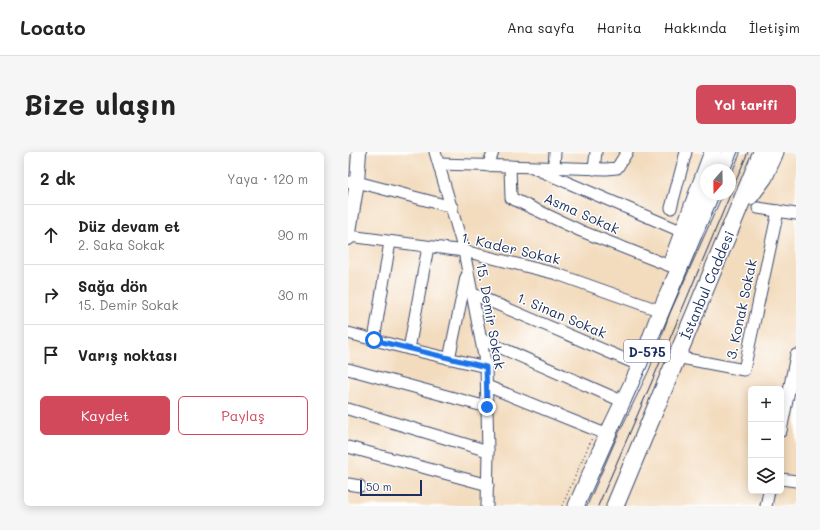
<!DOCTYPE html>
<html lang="tr">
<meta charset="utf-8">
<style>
:root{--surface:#fff;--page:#f6f6f6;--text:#222;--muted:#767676;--line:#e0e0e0;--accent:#d1495b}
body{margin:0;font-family:Mali,sans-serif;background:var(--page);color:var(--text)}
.controls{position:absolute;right:12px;bottom:12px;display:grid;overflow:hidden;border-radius:6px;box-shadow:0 2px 10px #0003}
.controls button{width:36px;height:36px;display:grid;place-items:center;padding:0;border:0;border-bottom:1px solid var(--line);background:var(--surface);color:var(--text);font:20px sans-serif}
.compass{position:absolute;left:352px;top:12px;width:36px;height:36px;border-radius:50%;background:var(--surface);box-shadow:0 2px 10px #0003;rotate:200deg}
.scale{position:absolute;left:12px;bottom:10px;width:62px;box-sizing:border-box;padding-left:4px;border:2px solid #1b2f5e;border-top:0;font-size:11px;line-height:14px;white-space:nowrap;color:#1b2f5e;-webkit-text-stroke:3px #fff;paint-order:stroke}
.stop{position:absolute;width:12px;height:12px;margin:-9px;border:3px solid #1a73e8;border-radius:50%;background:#fff}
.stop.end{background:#1a73e8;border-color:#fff;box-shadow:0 1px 4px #0008}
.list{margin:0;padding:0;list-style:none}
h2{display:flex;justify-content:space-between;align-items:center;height:52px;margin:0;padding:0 16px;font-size:17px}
h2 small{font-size:13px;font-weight:400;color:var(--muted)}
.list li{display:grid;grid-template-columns:26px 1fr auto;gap:12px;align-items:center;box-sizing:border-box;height:60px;padding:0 16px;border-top:1px solid var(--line)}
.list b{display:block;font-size:15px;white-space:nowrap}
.list p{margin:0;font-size:13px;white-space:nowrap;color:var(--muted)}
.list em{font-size:13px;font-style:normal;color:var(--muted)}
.actions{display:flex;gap:8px;padding:12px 16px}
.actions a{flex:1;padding:9px 0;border:1px solid var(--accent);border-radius:6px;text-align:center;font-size:14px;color:var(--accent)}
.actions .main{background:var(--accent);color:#fff}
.icon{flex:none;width:22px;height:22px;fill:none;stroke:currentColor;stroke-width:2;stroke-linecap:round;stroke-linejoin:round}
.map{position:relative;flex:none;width:448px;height:354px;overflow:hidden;border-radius:6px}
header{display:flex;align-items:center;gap:24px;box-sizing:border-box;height:56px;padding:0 20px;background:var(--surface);border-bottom:1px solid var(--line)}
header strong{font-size:19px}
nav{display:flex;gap:22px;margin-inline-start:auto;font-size:14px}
.intro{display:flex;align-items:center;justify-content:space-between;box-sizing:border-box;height:96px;padding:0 24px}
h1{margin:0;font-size:28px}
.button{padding:10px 18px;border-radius:6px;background:var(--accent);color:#fff;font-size:14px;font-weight:700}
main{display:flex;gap:24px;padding:0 24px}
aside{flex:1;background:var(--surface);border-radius:6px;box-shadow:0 2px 10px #0003}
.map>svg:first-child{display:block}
</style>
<header>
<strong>Locato</strong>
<nav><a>Ana sayfa</a><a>Harita</a><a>Hakkında</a><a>İletişim</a></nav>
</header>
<div class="intro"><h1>Bize ulaşın</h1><a class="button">Yol tarifi</a></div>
<main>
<aside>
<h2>2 dk<small>Yaya · 120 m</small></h2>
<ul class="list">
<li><svg class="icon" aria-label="ahead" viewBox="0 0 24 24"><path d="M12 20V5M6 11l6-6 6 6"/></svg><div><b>Düz devam et</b><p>2. Saka Sokak</p></div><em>90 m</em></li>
<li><svg class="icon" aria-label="right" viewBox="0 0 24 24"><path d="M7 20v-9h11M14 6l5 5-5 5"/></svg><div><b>Sağa dön</b><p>15. Demir Sokak</p></div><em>30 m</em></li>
<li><svg class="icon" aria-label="arrive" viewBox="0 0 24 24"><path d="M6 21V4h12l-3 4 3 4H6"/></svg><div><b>Varış noktası</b></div></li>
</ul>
<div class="actions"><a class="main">Kaydet</a><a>Paylaş</a></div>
</aside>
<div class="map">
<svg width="448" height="354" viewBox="0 0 448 354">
<rect width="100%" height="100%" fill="#fff"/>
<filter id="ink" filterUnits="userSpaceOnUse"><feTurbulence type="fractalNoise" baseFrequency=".025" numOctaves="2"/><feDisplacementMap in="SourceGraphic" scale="8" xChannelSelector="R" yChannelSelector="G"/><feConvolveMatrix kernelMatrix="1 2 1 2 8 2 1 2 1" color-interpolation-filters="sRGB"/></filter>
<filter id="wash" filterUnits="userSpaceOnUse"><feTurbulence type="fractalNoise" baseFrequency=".012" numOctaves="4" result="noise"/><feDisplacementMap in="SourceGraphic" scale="16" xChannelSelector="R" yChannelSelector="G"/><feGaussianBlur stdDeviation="0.9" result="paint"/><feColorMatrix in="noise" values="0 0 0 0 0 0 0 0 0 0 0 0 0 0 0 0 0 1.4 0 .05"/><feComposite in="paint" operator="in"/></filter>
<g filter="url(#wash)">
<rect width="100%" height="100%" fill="#f3dbbd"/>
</g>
<g filter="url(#ink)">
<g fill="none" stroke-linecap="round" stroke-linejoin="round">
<defs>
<g id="minor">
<path d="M 87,0 L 116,99 L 138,215 L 140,299 L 139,354"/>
<path d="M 91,12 L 258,17 L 269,16 L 279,0"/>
<path d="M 140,14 L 145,0"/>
<path d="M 162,14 L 163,46 L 233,79 L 322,114"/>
<path d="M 206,15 L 207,0"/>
<path d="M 188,17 L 335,80"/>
<path d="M 246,17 L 248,0"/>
<path d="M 0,30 L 9,30 L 104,55"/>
<path d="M 323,56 L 338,0"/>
<path d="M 410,56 L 448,62"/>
<path d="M 1,84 L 116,99 L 209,122 L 313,159"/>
<path d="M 123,141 L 293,214"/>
<path d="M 0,181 L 61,197 L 138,215"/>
<path d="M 133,187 L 276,250"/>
<path d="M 26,188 L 42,90"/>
<path d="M 61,197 L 80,95"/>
<path d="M 328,205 L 396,218 L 430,59"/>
<path d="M 101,207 L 118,125"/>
<path d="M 0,217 L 139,255"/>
<path d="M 139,234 L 260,283"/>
<path d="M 0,257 L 140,299"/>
<path d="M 433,279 L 448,203"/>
<path d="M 0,295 L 140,333"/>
<path d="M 433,327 L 448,329"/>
<path d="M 0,332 L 12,334"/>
<path d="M 418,354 L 421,339"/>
</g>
<path id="major" d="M 0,86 L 9,30 L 11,0"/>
<g id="highway">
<path d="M 375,18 L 383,0"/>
<path d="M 402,44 L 416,25 L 427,0"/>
<path d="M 326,105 L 365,0"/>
<path d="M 229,354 L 260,283 L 293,214 L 313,159 L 365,42"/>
<path d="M 267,354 L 414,0"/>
</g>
</defs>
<!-- minor casing -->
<use href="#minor" stroke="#3b496c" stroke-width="13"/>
<!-- major casing -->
<use href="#major" stroke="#3b496c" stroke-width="16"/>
<!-- highway casing -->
<use href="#highway" stroke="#3b496c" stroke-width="19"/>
<!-- path -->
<path stroke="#3b496c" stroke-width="1.5" stroke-dasharray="1 3" stroke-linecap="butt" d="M 214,354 L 244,286"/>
<!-- minor -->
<use href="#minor" stroke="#fff" stroke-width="11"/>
<!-- major -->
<use href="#major" stroke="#fff" stroke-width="14"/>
<!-- highway -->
<use href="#highway" stroke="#fff" stroke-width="17"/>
<!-- tram -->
<g stroke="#1b2f5e" stroke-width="1">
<path d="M 382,19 L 390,0"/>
<path d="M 237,354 L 298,217 L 372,42"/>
<path d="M 250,354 L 305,227 L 400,0"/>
</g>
</g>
</g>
<g fill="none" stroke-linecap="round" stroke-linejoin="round" filter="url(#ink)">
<!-- route -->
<path stroke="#1a73e8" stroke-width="5" d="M 26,188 L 138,215 L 139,255"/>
</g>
<g text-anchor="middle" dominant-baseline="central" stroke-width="3" stroke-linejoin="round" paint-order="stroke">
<!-- shield labels -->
<rect fill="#fff" stroke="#5f6d8e" stroke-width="1" x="276" y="188" width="46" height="22" rx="3"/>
<g font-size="13" font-weight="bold" fill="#1b2f5e">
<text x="299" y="199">D-575</text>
</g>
<!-- street labels -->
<g font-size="14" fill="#1b2f5e" stroke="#fff">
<text transform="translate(234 61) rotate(24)">Asma Sokak</text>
<text transform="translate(163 96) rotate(13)">1. Kader Sokak</text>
<text transform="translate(359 133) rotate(-67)">İstanbul Caddesi</text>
<text transform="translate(393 157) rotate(-78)">3. Konak Sokak</text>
<text transform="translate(214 163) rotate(23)">1. Sinan Sokak</text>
<text transform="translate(143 164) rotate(80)">15. Demir Sokak</text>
</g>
</g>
</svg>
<div class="controls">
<button>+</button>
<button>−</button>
<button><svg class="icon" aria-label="layers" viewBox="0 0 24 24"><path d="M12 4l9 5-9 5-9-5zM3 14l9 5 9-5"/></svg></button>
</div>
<svg class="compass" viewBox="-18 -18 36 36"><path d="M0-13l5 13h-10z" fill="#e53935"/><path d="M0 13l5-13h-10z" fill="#767676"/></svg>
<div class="scale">50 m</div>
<div class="stop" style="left:26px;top:188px"></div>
<div class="stop end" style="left:139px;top:255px"></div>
</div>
</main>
